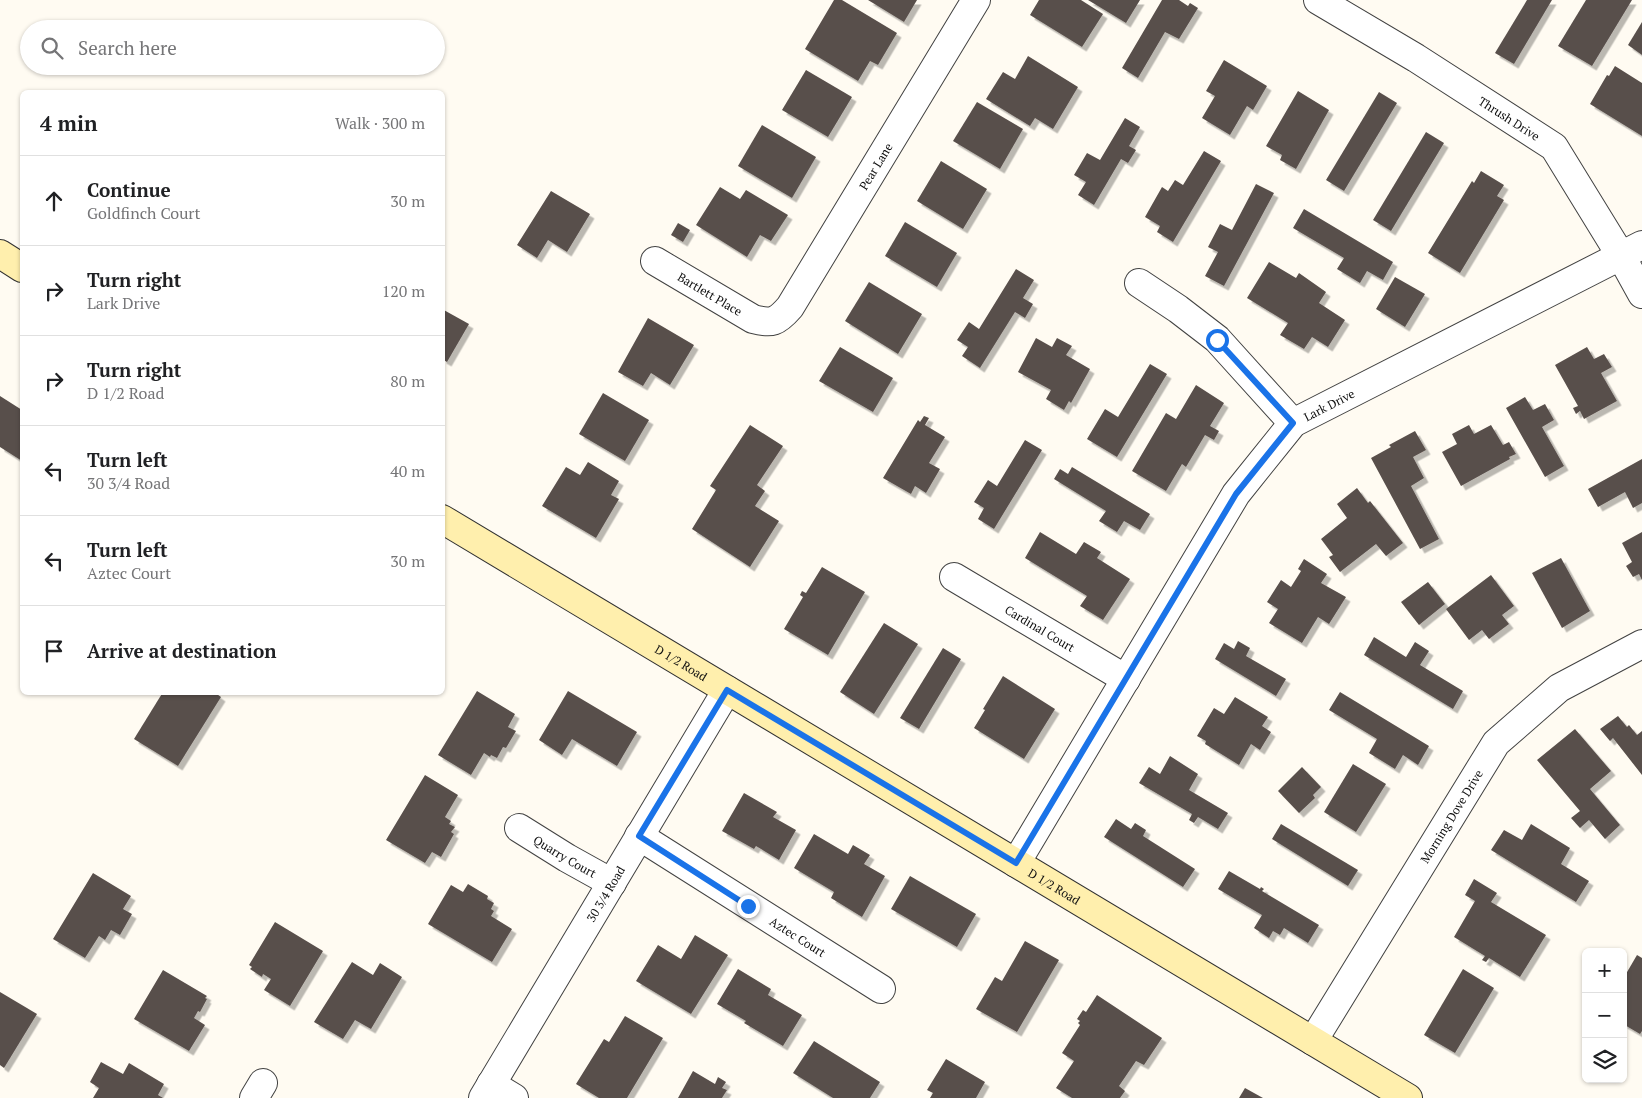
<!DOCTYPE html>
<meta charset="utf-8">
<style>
:root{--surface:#fff;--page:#f2f2f2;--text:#202124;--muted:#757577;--line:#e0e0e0}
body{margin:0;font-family:"PT Serif",serif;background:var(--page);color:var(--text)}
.controls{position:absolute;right:15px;bottom:15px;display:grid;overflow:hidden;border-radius:8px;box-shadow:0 1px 4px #0004}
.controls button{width:45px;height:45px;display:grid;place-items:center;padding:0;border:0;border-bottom:1px solid var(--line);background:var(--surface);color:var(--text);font:25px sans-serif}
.stop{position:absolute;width:15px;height:15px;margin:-11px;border:4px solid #1a73e8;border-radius:50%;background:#fff}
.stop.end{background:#1a73e8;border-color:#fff;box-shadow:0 1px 5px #0008}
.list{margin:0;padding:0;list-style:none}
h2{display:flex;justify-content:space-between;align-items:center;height:65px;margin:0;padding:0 20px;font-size:21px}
h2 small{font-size:16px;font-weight:400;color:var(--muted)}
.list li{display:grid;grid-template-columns:32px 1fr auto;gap:15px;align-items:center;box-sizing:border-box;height:90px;padding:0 20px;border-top:1px solid var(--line)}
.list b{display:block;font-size:19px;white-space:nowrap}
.list p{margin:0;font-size:16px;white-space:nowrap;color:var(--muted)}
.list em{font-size:16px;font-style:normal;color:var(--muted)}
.icon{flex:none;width:28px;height:28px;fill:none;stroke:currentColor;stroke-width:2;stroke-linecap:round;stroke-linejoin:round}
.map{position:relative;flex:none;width:1642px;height:1098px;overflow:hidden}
.search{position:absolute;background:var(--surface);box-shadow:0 1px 4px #0004;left:20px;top:20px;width:425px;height:55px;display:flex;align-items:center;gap:12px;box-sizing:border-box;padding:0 18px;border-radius:28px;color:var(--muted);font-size:19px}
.panel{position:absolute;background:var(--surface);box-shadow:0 1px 4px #0004;left:20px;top:90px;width:425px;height:605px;border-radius:8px}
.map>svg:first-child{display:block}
</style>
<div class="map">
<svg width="1642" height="1098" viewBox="0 0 1642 1098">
<defs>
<filter id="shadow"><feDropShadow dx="4.5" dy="4.5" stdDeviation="0" flood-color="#0004"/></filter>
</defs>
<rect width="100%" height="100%" fill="#fffbf2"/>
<!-- building -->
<g fill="#594f4b" filter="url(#shadow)">
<path d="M 834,0 L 842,0 L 897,33 L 878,65 L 870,61 L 858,81 L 805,49 Z"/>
<path d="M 868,0 L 917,0 L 904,22 Z"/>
<path d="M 1039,0 L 1081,0 L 1103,14 L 1082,47 L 1030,15 Z"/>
<path d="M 1088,0 L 1140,0 L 1126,23 Z"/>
<path d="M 1162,0 L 1179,0 L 1188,6 L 1190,3 L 1198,8 L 1179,39 L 1165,32 L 1138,78 L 1122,68 Z"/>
<path d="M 1527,0 L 1552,0 L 1514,64 L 1495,53 Z"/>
<path d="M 1586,0 L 1632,0 L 1592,66 L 1558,46 Z"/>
<path d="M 1642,22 L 1642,55 L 1628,45 Z"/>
<path d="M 1028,56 L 1078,87 L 1053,129 L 1035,118 L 1030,126 L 986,99 L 1003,72 L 1015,79 Z"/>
<path d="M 1224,60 L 1267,86 L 1253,110 L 1247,106 L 1230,135 L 1202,118 L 1215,96 L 1206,91 Z"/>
<path d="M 1615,66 L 1642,83 L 1642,136 L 1590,104 L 1607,75 L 1609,76 Z"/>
<path d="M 806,70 L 852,97 L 828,137 L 782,110 Z"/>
<path d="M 1298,91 L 1329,110 L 1296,169 L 1280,160 L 1282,155 L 1266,146 Z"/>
<path d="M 1379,92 L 1397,103 L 1344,191 L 1326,180 Z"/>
<path d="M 977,102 L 1023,129 L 1000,169 L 953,141 Z"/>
<path d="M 1125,118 L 1140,127 L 1129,146 L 1136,150 L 1128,163 L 1121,159 L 1094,205 L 1078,195 L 1086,182 L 1074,175 L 1087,153 L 1100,160 Z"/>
<path d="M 762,125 L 816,157 L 792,198 L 738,166 Z"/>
<path d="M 1426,132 L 1444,143 L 1391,231 L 1373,220 Z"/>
<path d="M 1204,151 L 1221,161 L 1173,242 L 1157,232 L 1160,226 L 1145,217 L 1162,187 L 1168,191 L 1175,180 L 1183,185 Z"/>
<path d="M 941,161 L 987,189 L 963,229 L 917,201 Z"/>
<path d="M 1481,171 L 1504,185 L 1497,196 L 1504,200 L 1460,273 L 1428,253 L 1472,181 L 1474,183 Z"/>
<path d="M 1256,184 L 1274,193 L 1224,286 L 1205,276 L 1218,252 L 1208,247 L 1220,224 L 1232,230 Z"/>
<path d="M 720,187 L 740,199 L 746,190 L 788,215 L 771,241 L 760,235 L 747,257 L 696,225 Z"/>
<path d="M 551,191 L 590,214 L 567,252 L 548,240 L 537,258 L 517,245 Z"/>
<path d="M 1304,209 L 1393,262 L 1383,280 L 1367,271 L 1360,283 L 1337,269 L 1344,258 L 1293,228 Z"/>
<path d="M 905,222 L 957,253 L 937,287 L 885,256 Z"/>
<path d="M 678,223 L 690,230 L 683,242 L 671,235 Z"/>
<path d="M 1269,262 L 1296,278 L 1299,273 L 1326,292 L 1319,303 L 1345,320 L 1328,347 L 1312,337 L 1304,349 L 1280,335 L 1288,323 L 1247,298 Z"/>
<path d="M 1016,269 L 1034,280 L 1023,298 L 1033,304 L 1025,318 L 1015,312 L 980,368 L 962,356 L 968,347 L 957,340 L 969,322 L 979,329 Z"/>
<path d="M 1395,277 L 1425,294 L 1405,327 L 1376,309 Z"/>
<path d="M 869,282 L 922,314 L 898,354 L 845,321 Z"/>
<path d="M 442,309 L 469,324 L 447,362 L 442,359 Z"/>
<path d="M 648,318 L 694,345 L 670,385 L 651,373 L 643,386 L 618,372 Z"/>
<path d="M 1036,338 L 1052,347 L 1057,338 L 1072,346 L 1066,355 L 1090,369 L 1071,403 L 1069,401 L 1064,410 L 1046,399 L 1051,390 L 1018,372 Z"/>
<path d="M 840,347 L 893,378 L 873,412 L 819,381 Z"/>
<path d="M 1587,347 L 1594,359 L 1604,354 L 1612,367 L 1601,373 L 1617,401 L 1584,419 L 1580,411 L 1576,414 L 1573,408 L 1578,406 L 1555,365 Z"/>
<path d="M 1150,364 L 1167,374 L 1117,457 L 1087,439 L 1105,409 L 1118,417 Z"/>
<path d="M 1196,385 L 1224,403 L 1210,426 L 1219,431 L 1214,440 L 1205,435 L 1186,467 L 1182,464 L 1166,491 L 1132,471 L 1166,413 L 1176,419 Z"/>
<path d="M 603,393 L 649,420 L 625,461 L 579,434 Z"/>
<path d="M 0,396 L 22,410 L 22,461 L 0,447 Z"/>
<path d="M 1525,397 L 1533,410 L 1545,404 L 1554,420 L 1542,427 L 1564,466 L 1545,477 L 1506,408 Z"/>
<path d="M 924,416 L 929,418 L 925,425 L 945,437 L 929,463 L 940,469 L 926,493 L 915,486 L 911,494 L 883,478 L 918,420 L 920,422 Z"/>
<path d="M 750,425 L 783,446 L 757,485 L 765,491 L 755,506 L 779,521 L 750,567 L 692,529 L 716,490 L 710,486 Z"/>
<path d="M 1469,425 L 1474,434 L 1491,425 L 1503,445 L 1509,442 L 1516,454 L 1509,457 L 1510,459 L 1461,486 L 1442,452 L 1457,444 L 1452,434 Z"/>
<path d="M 1415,431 L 1426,450 L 1413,457 L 1424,478 L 1411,486 L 1439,539 L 1420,549 L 1371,458 L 1391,447 L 1389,445 Z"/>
<path d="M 1025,440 L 1042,450 L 994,529 L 978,519 L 984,508 L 974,502 L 988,480 L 997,486 Z"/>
<path d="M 1642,459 L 1642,503 L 1633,508 L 1625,492 L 1598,507 L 1588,489 Z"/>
<path d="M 588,462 L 619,481 L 611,495 L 619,499 L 596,538 L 542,506 L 566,467 L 580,475 Z"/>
<path d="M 1072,467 L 1150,514 L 1140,530 L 1124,521 L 1117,532 L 1099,521 L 1106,511 L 1054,479 L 1060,469 L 1068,474 Z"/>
<path d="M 1357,488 L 1368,503 L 1370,501 L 1403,543 L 1386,556 L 1376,544 L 1340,572 L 1329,557 L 1333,555 L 1321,539 L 1347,518 L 1337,504 Z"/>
<path d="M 1040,532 L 1076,554 L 1084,542 L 1101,552 L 1097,558 L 1130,579 L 1103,620 L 1080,606 L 1087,596 L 1025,558 Z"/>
<path d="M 1642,532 L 1642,580 L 1639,574 L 1633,577 L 1626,566 L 1632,562 L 1622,543 Z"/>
<path d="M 1561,558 L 1590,611 L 1562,628 L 1532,573 Z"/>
<path d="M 1304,559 L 1327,574 L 1321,583 L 1346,597 L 1329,624 L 1318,617 L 1302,643 L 1269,623 L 1278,609 L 1267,602 L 1281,580 L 1291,587 L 1301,571 L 1298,569 Z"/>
<path d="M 822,567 L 865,592 L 828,655 L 784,629 L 803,597 L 800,595 L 802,591 L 806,593 Z"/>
<path d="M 1491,575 L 1514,606 L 1502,615 L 1509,624 L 1489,639 L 1482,630 L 1469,640 L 1446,609 Z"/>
<path d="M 1428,582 L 1445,604 L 1419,625 L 1401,602 Z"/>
<path d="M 884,623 L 918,644 L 874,714 L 840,692 Z"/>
<path d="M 1374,637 L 1406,657 L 1415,642 L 1429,651 L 1420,665 L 1463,691 L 1453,709 L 1364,655 Z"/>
<path d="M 1238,641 L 1250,648 L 1246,656 L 1286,679 L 1276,696 L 1215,659 L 1224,643 L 1234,649 Z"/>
<path d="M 943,648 L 961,659 L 919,729 L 900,718 Z"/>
<path d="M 1003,676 L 1055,709 L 1024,759 L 974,728 L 985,710 L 983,709 Z"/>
<path d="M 477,691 L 515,714 L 508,727 L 516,731 L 506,748 L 503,747 L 497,758 L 491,755 L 490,757 L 484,753 L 471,775 L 438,755 Z"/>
<path d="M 568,691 L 637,732 L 617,766 L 572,739 L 562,755 L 539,740 Z"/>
<path d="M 163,692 L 214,692 L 221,697 L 178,766 L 134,739 Z"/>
<path d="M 1340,692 L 1429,746 L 1418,765 L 1403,755 L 1395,769 L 1369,753 L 1377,739 L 1329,710 Z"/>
<path d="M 1235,697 L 1268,717 L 1262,726 L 1271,732 L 1260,750 L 1251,744 L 1239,765 L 1205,744 L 1206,741 L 1197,736 L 1214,708 L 1224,714 Z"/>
<path d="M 1618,716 L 1627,727 L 1629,725 L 1637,735 L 1642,731 L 1642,775 L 1613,738 L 1610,741 L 1600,729 Z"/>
<path d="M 1575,729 L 1611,771 L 1590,789 L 1620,825 L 1605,839 L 1589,820 L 1580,828 L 1571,818 L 1580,811 L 1537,760 Z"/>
<path d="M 1170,756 L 1198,774 L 1189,790 L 1228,813 L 1218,829 L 1198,817 L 1194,823 L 1189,820 L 1192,814 L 1139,783 L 1149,767 L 1160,774 Z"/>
<path d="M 1353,764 L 1386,784 L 1356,832 L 1324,812 Z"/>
<path d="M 1302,767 L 1321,787 L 1313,795 L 1315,798 L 1299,813 L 1278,791 Z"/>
<path d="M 425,775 L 458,795 L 445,817 L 451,821 L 449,824 L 455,827 L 451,832 L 454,834 L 441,857 L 432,852 L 425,863 L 386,840 Z"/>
<path d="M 744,793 L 777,812 L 773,817 L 796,830 L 779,860 L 756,846 L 754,849 L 722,831 Z"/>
<path d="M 1116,819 L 1131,829 L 1135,823 L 1146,830 L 1143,836 L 1195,869 L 1183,887 L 1104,837 Z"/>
<path d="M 1281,824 L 1358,870 L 1348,886 L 1272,839 Z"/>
<path d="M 1531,824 L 1570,848 L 1561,864 L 1589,881 L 1576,902 L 1491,850 L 1504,830 L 1522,840 Z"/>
<path d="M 814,834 L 848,854 L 853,845 L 870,855 L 864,864 L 885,876 L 862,917 L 831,898 L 834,892 L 794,868 Z"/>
<path d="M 1229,871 L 1260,889 L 1261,887 L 1264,889 L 1262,891 L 1319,925 L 1308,943 L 1284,928 L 1280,935 L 1273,931 L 1269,938 L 1254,928 L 1262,915 L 1218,889 Z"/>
<path d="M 93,873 L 131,896 L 123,909 L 132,914 L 120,935 L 111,930 L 105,940 L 99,936 L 85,958 L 53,939 Z"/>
<path d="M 910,876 L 976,914 L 957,947 L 891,909 Z"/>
<path d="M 1474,879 L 1497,893 L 1491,902 L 1546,935 L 1520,977 L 1489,958 L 1486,962 L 1482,960 L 1485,956 L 1454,937 L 1475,901 L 1465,895 Z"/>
<path d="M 468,884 L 488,896 L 487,899 L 494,903 L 491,909 L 494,911 L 491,916 L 512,929 L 492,962 L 428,924 L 451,885 L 463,892 Z"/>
<path d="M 275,922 L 323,951 L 290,1006 L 264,990 L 271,979 L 263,974 L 262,977 L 250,969 L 252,967 L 249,965 Z"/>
<path d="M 695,935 L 728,955 L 691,1014 L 636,981 L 658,945 L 681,959 Z"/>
<path d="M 1025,941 L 1059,960 L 1017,1032 L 976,1009 L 995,977 L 1002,981 Z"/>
<path d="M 1637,955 L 1642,958 L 1642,1031 L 1640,1034 L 1623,1024 L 1623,979 Z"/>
<path d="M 352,962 L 373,975 L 380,963 L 402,977 L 371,1029 L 355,1020 L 343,1039 L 314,1022 Z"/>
<path d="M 738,969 L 771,989 L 768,995 L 802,1015 L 783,1046 L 744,1023 L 746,1021 L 717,1004 Z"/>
<path d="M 1463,969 L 1494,988 L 1455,1053 L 1424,1035 Z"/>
<path d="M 163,970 L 207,996 L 205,998 L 207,999 L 200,1012 L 198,1011 L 194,1018 L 205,1025 L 189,1051 L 134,1019 Z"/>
<path d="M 0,992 L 37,1014 L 4,1068 L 0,1065 Z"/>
<path d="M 1097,995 L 1162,1038 L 1144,1065 L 1136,1061 L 1119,1086 L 1125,1091 L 1120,1098 L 1072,1098 L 1056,1088 L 1074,1061 L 1062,1053 L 1080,1025 L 1078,1023 L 1080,1021 L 1077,1019 L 1083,1010 L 1086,1012 Z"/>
<path d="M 625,1016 L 663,1038 L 627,1098 L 599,1098 L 576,1084 L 604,1039 L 609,1042 Z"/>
<path d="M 814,1041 L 880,1082 L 870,1098 L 833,1098 L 793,1073 Z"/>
<path d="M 946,1059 L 985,1082 L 976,1098 L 930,1098 L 933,1093 L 927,1090 Z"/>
<path d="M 101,1062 L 123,1074 L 129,1063 L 164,1084 L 158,1095 L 163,1098 L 93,1098 L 99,1088 L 90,1082 Z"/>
<path d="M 693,1071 L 715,1084 L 718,1077 L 726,1082 L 722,1088 L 727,1090 L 722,1098 L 678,1098 Z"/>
<path d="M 1245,1088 L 1263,1098 L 1239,1098 Z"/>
</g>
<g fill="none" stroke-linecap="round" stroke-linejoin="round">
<defs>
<g id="minor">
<path id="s1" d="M 1318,0 L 1416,58 L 1554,147 L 1621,256 L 1642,294"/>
<path id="s2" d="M 655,261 L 753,319 C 772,324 777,322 790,307 L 976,0"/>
<path d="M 1139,283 L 1178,309 L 1217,339 L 1293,423"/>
<path id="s3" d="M 954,577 L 1126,679"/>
<path id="s4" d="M 519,828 L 567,858 L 612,883"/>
<path id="s5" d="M 639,836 L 881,989"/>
<path id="s6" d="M 1016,863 L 1236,494 L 1293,423 L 1642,245"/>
<path id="s7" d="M 1313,1041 L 1496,743 L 1559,688 L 1642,644"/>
<path d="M 491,1084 L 514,1098"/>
<path d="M 254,1098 L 263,1083"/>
<path id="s8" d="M 483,1098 L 727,690"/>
</g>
<g id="secondary">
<path d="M 0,254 L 22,268"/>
<path id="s9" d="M 442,519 L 1408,1098"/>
</g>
</defs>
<!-- minor casing -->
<use href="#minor" stroke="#424242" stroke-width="30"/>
<!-- secondary casing -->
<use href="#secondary" stroke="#313131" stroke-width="30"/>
<!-- minor -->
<use href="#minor" stroke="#fff" stroke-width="28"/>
<!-- secondary -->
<use href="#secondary" stroke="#ffefad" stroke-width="28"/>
</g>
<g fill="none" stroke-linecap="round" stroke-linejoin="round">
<!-- route -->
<path stroke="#1a73e8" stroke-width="6" d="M 748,906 L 639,836 L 727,690 L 1016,863 L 1236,494 L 1293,423 L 1217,340"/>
</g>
<g text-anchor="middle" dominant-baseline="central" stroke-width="5" stroke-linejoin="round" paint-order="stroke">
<!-- street labels -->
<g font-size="12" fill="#0f0f0f" stroke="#fff">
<text stroke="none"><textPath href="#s1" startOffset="225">Thrush Drive</textPath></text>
<text stroke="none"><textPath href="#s2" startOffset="321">Pear Lane</textPath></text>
<text stroke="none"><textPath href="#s2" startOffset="64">Bartlett Place</textPath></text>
<text stroke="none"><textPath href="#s6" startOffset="561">Lark Drive</textPath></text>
<text stroke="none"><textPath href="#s3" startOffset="100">Cardinal Court</textPath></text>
<text stroke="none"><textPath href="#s9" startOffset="279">D 1/2 Road</textPath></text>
<text stroke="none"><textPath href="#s7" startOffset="264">Morning Dove Drive</textPath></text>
<text stroke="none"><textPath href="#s4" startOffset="54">Quarry Court</textPath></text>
<text stroke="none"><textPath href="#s9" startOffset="714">D 1/2 Road</textPath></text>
<text stroke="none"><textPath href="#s8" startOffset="238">30 3/4 Road</textPath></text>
<text stroke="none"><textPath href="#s5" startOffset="188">Aztec Court</textPath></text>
</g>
</g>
</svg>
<div class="controls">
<button>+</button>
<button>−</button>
<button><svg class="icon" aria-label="layers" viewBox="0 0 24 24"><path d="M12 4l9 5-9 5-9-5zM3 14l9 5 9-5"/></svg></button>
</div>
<div class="stop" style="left:1217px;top:340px"></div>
<div class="stop end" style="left:748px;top:906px"></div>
<div class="search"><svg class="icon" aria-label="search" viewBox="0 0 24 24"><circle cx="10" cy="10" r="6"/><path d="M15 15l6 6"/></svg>Search here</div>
<section class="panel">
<h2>4 min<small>Walk · 300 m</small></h2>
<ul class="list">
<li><svg class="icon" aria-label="ahead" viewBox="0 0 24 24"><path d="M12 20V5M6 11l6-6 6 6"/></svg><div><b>Continue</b><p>Goldfinch Court</p></div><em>30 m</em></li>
<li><svg class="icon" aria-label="right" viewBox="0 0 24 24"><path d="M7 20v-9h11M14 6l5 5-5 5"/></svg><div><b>Turn right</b><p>Lark Drive</p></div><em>120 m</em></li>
<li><svg class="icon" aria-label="right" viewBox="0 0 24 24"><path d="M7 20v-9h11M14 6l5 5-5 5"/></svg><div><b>Turn right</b><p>D 1/2 Road</p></div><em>80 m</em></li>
<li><svg class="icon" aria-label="left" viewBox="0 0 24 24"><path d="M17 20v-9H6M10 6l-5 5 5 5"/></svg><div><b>Turn left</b><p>30 3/4 Road</p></div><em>40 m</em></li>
<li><svg class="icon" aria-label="left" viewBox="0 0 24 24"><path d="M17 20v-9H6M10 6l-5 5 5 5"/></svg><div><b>Turn left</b><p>Aztec Court</p></div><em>30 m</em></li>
<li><svg class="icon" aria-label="arrive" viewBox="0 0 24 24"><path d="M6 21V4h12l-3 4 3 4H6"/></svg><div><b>Arrive at destination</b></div></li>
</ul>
</section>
</div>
